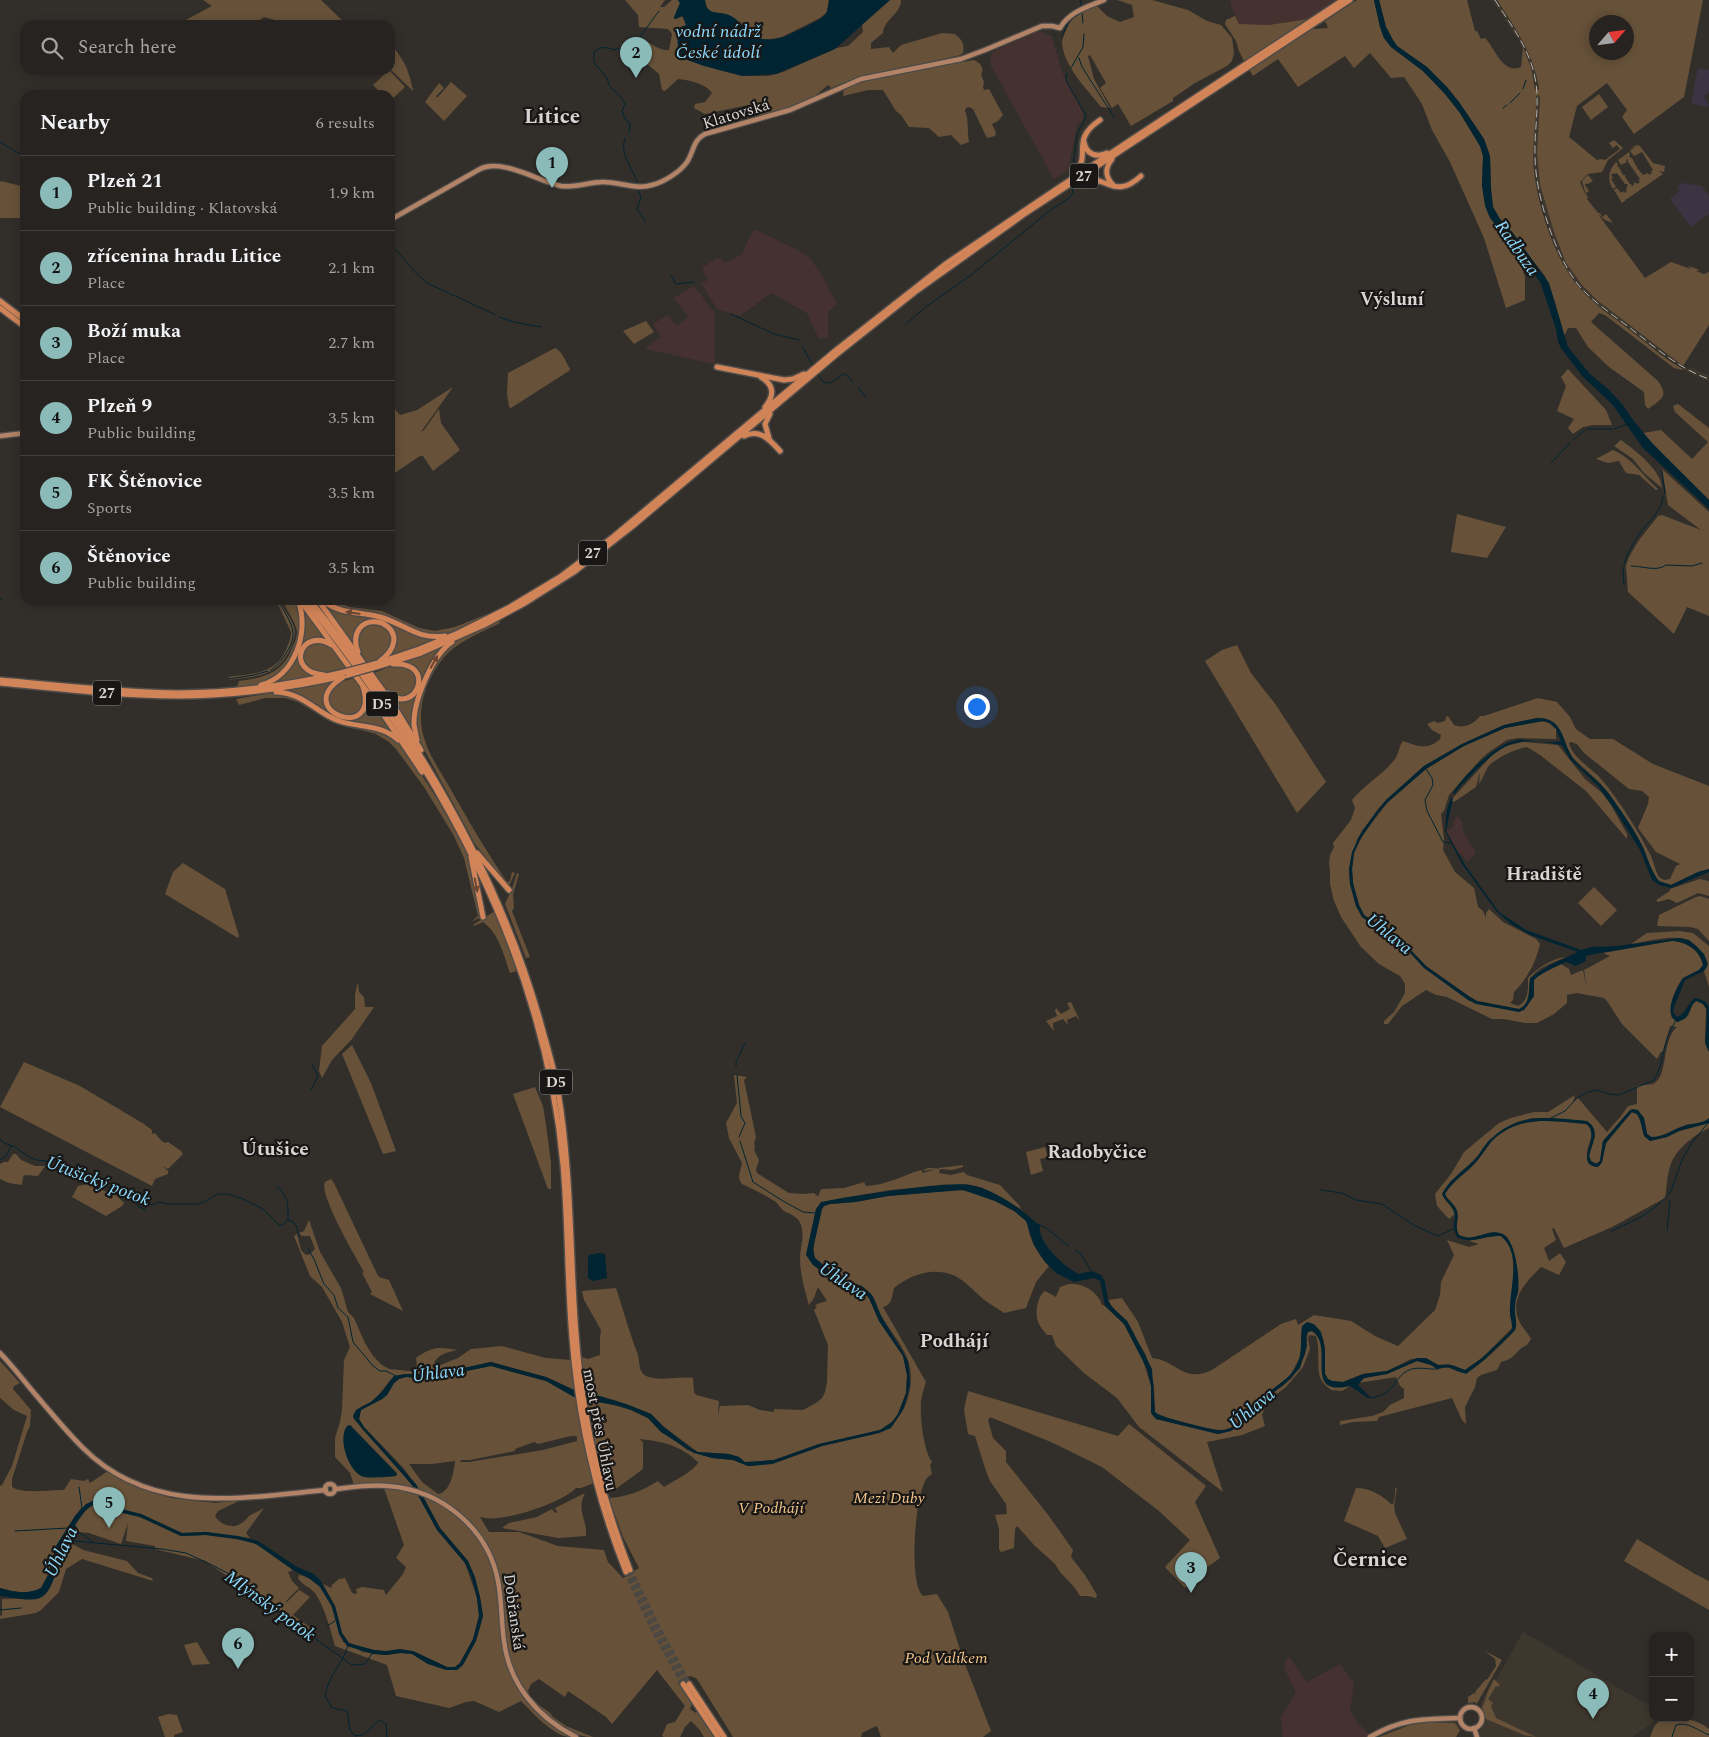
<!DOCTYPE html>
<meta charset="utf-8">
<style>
:root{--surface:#262320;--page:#2e2b29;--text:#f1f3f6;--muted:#a4a4a5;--line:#42403e;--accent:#8bbbb9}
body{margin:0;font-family:Spectral,serif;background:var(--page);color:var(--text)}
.controls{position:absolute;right:15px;bottom:15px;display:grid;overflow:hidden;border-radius:10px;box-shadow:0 2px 12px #0003}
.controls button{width:45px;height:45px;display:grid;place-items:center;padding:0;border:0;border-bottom:1px solid var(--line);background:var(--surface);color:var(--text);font:25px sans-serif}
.compass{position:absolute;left:1589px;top:15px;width:45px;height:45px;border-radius:50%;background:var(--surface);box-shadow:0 2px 12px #0003;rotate:62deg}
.you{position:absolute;left:976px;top:706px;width:18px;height:18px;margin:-12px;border:4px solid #fff;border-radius:50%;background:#1a73e8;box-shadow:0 0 0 8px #1a73e833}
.badge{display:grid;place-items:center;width:32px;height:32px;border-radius:50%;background:var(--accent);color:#111;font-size:16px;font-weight:700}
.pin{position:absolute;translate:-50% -41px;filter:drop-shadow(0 1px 2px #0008)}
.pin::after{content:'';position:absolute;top:26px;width:18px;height:15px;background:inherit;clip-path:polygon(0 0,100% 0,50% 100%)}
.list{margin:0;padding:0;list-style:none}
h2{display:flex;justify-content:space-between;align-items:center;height:65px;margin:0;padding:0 20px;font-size:21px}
h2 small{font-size:16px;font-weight:400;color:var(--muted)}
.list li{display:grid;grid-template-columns:32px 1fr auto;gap:15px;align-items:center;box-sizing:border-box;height:75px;padding:0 20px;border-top:1px solid var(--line)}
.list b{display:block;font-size:19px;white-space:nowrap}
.list p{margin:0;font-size:16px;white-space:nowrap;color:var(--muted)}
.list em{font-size:16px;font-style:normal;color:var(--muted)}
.icon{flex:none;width:28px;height:28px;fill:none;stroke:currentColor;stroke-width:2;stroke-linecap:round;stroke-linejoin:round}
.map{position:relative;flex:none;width:1709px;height:1737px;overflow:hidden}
.search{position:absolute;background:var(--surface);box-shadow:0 2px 12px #0003;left:20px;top:20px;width:375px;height:55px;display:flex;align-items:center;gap:12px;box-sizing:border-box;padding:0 18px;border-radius:15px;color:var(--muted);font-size:19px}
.panel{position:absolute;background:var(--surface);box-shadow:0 2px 12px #0003;left:20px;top:90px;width:375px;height:515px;border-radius:15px}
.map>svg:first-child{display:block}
</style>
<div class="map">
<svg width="1709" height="1737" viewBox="0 0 1709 1737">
<rect width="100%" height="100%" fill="#322f2b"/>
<!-- built -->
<g fill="#3e372e">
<path d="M 1492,0 L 1497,0 L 1518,31 L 1526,46 L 1534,67 L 1540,98 L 1537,153 L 1540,185 L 1558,245 L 1569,268 L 1582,285 L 1597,300 L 1683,366 L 1689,370 L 1691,367 L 1709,376 L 1709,381 L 1688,372 L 1652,348 L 1590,299 L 1566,270 L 1555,246 L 1536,186 L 1533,153 L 1536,98 L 1531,68 L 1519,41 Z"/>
<path d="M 1523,1632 L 1653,1708 L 1653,1718 L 1659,1718 L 1632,1737 L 1481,1737 L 1479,1732 L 1489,1708 L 1485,1700 Z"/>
</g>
<!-- industrial -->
<g fill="#453130">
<path d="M 1230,0 L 1335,0 L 1334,5 L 1309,19 L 1269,25 L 1239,24 L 1233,12 Z"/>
<path d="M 1039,31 L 1051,36 L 1063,74 L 1083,112 L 1083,120 L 1077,126 L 1068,170 L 1054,179 L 990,64 L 992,52 Z"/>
<path d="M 756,230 L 798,250 L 809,257 L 820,272 L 837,304 L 828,312 L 828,337 L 819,339 L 807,313 L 771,293 L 740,316 L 717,309 L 701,283 L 708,280 L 702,268 L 718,257 L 725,263 L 742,254 L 752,232 Z"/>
<path d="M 694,286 L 715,313 L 715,364 L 645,349 L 661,336 L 653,324 L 668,315 L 677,326 L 688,317 L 674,298 Z"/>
<path d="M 1458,816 L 1463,823 L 1462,827 L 1466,836 L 1476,853 L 1467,862 L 1460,853 L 1458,854 L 1446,831 L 1453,827 L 1454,819 Z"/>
<path d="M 1289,1657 L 1307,1682 L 1340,1664 L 1354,1683 L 1350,1710 L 1356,1721 L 1372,1737 L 1283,1737 L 1281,1717 L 1296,1692 L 1284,1668 L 1287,1658 Z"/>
</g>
<!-- education -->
<g fill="#3c3343">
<path d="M 1698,68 L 1709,70 L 1709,92 L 1704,96 L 1709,106 L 1706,107 L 1691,103 Z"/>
<path d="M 1682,183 L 1702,186 L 1709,196 L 1709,214 L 1691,227 L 1670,199 L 1680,191 L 1677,186 Z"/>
</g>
<!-- green -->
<g fill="#675239" fill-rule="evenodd">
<path d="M 203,0 L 321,0 L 347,25 L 293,25 L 264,17 L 253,25 L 181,25 L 180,23 L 212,6 Z"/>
<path d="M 625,0 L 665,0 L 660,7 L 664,7 L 672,0 L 678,0 L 680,3 L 674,19 L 677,19 L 682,16 L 686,25 L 677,29 L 678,46 L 676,53 L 719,70 L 746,76 L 769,76 L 783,72 L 837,48 L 848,46 L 863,32 L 862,24 L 890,0 L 901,0 C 901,14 884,19 883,33 L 871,43 L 871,49 L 889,47 L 893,53 L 901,45 L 942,33 L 955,34 C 962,40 965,44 963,53 L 960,55 C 917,66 872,70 831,88 L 828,85 L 814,97 L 787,108 L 760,116 L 753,104 L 705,114 L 694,108 L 695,104 L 705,102 L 712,93 C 705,83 689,80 678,79 L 665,91 L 662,90 L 659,74 L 633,52 L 640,48 L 640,41 L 643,39 C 651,44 660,51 669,50 L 672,34 L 668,29 L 639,27 L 638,15 Z"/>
<path d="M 705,0 L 829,0 L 827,12 L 820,18 L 782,37 L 765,40 L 751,35 L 734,18 L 712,13 L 707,8 Z"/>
<path d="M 1117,0 L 1152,0 L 1188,10 L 1207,21 L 1221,25 L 1232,38 L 1234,53 L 1232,61 L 1227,66 L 1195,83 L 1173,98 L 1173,101 L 1131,126 L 1118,104 L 1112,108 L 1100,88 L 1106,83 L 1090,55 L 1088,56 L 1094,79 L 1110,108 L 1101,107 C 1087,89 1064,67 1062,43 C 1062,38 1065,33 1067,28 C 1073,15 1083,9 1097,6 L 1107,16 L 1120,22 L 1134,17 L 1132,5 Z"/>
<path d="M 1357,0 L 1374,0 L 1380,27 L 1384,38 L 1391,47 L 1423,71 L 1446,95 L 1460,113 L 1480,146 L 1483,156 L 1482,186 L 1499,229 L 1510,241 L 1517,253 L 1525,277 L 1525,300 L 1506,308 L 1484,238 L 1450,162 L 1432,130 L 1422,104 L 1404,77 L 1391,78 L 1370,53 L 1354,68 L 1345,56 L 1298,87 L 1278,59 L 1253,76 L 1249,69 L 1312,29 L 1328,28 L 1325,21 Z"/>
<path d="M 1379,0 L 1467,0 L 1475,31 L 1477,31 L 1481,39 L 1485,38 C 1495,48 1503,75 1521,67 L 1523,47 L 1531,68 L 1535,90 L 1539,89 C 1534,54 1516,29 1497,0 L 1703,0 L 1684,97 L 1634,134 L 1622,117 L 1627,110 L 1607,83 L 1577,106 L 1569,137 L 1597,160 L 1601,159 L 1605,160 L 1620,149 L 1617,145 L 1613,148 L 1609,143 L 1614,140 L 1623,148 L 1608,160 L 1602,172 L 1588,174 L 1580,182 L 1587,198 L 1582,181 L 1588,175 L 1593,181 L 1588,184 L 1587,183 L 1585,185 L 1589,191 L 1586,193 L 1588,197 L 1587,199 L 1598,213 L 1600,213 L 1602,217 L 1606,214 L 1613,223 L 1605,220 L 1598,214 L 1645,278 L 1671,262 L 1691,269 L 1688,266 L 1700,270 L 1696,271 L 1704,274 L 1709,272 L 1709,325 L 1683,366 L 1597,300 L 1582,285 L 1566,263 L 1555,235 L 1540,185 L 1537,153 L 1540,98 L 1539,95 L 1536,96 C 1537,121 1531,146 1534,171 C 1538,207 1555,260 1579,287 C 1593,304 1613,317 1631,331 C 1648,344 1664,359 1683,369 L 1682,370 L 1674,368 L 1605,315 L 1599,313 L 1591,322 L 1658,381 C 1669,397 1662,398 1648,409 L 1645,405 L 1644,392 L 1609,367 L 1588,347 L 1576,328 L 1568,328 L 1564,336 L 1555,302 L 1545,276 L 1500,219 L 1493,207 L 1491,189 L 1490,156 L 1484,139 L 1459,102 L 1447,88 L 1427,67 L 1397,46 L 1393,40 L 1386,27 ZM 1596,22 L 1626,22 L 1626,52 L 1596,52 Z"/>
<path d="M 1235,16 L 1239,24 L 1269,25 L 1309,19 L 1244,61 L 1239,51 L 1236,41 L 1225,24 L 1226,20 Z"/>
<path d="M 390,44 C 405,60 409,71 413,91 L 390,69 Z"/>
<path d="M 974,60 C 980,63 985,67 981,75 L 984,82 L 983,87 L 984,90 L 989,89 L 1003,115 L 998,121 L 992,124 L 996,133 L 995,136 L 987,138 L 973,109 L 969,107 L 966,108 L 965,111 C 969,119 967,132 969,142 L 961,145 L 951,135 L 939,137 L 929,128 L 909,127 L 901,115 L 896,111 L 883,90 L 868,90 L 843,96 L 844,88 L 869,79 Z"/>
<path d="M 389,70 L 405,87 L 390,101 L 390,95 L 383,95 L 373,85 Z"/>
<path d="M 451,82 L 467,96 L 444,121 L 425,102 L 439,83 L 444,88 L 436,96 L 437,98 Z"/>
<path d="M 1599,94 L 1608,107 L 1591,120 L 1582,107 Z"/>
<path d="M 1637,145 L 1629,150 L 1634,146 L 1639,145 L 1653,163 L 1665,166 L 1664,172 L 1659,171 L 1663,174 L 1627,199 L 1625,199 L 1626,200 L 1622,203 L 1614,190 L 1617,188 L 1621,193 L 1623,191 L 1624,193 L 1627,191 L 1626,189 L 1628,185 L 1627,184 L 1625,184 L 1617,173 L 1615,174 L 1614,173 L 1611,175 L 1613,178 L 1611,179 L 1616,187 L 1613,189 C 1607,180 1608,171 1616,162 L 1618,164 L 1617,166 L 1619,167 L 1623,175 L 1625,175 L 1625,177 L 1630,184 L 1631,184 L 1632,187 L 1635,182 L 1637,184 L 1640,182 L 1638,180 L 1640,179 L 1628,162 L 1628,159 L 1626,160 L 1627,162 L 1621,165 L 1618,160 L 1629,152 L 1630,155 L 1629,157 L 1632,158 L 1636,166 L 1637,166 L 1637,168 L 1643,175 L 1648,173 L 1649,175 L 1652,173 L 1651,171 L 1653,170 L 1642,152 L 1634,156 L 1630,151 Z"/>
<path d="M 1,181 L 25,187 L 25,218 L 0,218 L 0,182 Z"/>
<path d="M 646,321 L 654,332 L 634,344 L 623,331 Z"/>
<path d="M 555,348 C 562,351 566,362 570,369 L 569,371 L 511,408 L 509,407 L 507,394 L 508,373 Z"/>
<path d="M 1568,369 L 1606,410 L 1612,425 L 1594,425 L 1583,427 L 1573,434 L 1568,428 L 1574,419 L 1557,411 L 1566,386 L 1561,377 Z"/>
<path d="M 453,387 L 421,432 L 424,430 L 439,409 L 441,423 L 460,450 L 433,471 L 423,456 L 420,456 L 390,476 L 390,404 L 400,415 L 417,410 Z"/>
<path d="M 1678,404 L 1709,428 L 1709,500 L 1663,455 L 1643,433 L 1661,430 L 1692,459 L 1708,442 L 1675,412 L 1673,406 Z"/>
<path d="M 1621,440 C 1636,451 1661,470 1662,488 L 1644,473 L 1633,459 L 1614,446 Z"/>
<path d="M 1613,450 C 1631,457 1643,476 1658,489 L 1656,490 L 1639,475 L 1626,473 L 1619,461 L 1608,463 L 1596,459 Z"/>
<path d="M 1662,469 L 1709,512 L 1709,616 L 1687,607 L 1674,634 L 1628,592 L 1626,566 L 1629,557 L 1639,540 L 1658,516 L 1662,515 L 1701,530 L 1668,505 Z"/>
<path d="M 1457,514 L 1506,527 L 1487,558 L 1451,552 Z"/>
<path d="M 276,600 L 279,600 C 284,609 291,618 294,628 C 296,635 293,641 291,647 C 278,677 257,676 229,680 L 229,677 C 251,674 274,674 285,652 C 288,645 291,639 291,632 Z"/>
<path d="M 282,600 L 297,600 L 302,626 L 295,652 L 281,674 L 259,685 L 237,687 L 239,681 C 262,678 281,674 291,651 C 293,645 297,639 297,632 C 296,622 286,609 282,600 Z"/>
<path d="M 323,600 L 331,600 L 350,607 L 382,611 L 419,628 L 435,631 L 455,627 L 490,613 L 491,615 L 453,632 L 441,635 L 427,635 L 385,617 L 343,610 Z"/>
<path d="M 326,606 L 341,612 L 378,618 L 419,636 L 441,639 L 388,658 C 408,639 390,613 365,621 L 355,632 L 353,644 Z"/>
<path d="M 305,611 L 327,639 C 298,629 287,669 316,677 L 270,684 C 297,671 307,639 305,611 Z"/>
<path d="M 499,621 L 500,623 C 484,631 464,639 450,651 C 433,667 420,695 421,719 C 421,744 438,767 450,788 C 468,820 486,851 507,882 L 510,881 L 512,872 L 515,873 L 509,886 L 475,844 L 425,751 C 421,743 417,735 416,726 C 414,702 433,661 450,645 C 460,636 486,627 499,621 Z"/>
<path d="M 368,623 L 384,625 L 392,635 L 391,649 C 383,656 378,661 366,662 L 359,648 L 358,635 Z"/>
<path d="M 312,642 L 330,645 L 348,666 C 337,674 323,674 311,672 L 303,662 L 303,651 Z"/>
<path d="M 446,645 C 422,665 415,702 414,731 L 392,698 C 410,700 421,700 422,678 L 414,665 L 402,661 Z"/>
<path d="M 1237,645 L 1251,673 L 1276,705 L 1326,782 L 1297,813 L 1205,661 L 1222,650 Z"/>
<path d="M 394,665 L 405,665 L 417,675 L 415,691 L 403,698 L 388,692 L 374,673 Z"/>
<path d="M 355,678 C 365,692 366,694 360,711 L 347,716 C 335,712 327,708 329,693 L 340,682 Z"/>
<path d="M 335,681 L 330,685 L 326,693 L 331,713 C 346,726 369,716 368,696 L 395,734 C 378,724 361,726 342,720 C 320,713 309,696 284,690 Z"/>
<path d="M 271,693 L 288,694 L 324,714 L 380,730 L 398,742 L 412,760 L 450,819 L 469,855 L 480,913 L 479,918 L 471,922 L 478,916 L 464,858 L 454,836 L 424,787 L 396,749 L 389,742 L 376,734 L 331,722 L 298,702 L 285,698 L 265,698 L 239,705 L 236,699 Z"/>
<path d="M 1538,698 L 1557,702 L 1570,717 L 1576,729 L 1590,739 L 1613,739 L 1653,764 L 1709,786 L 1709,869 L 1698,872 L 1671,885 L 1659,882 L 1609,794 L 1600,783 L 1573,758 L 1551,721 L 1537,718 L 1504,725 L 1462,744 L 1424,766 L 1386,800 L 1377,810 L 1357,839 L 1349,869 L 1350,884 L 1356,906 L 1362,917 L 1403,945 L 1424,968 L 1476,1004 L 1524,1010 L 1534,996 L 1534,980 L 1538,976 L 1561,964 L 1569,969 L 1571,975 L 1583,970 L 1587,989 L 1584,970 L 1610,956 L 1603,953 L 1671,941 C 1686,941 1700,950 1703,965 L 1699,970 L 1683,978 C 1676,988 1667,1006 1672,1018 L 1688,1016 L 1693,1003 L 1696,1001 L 1700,1001 L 1706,1008 L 1705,1043 L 1709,1052 L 1709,1118 L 1706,1121 L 1678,1128 L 1666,1134 L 1654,1138 L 1647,1134 L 1644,1118 L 1633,1109 L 1603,1141 L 1600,1161 L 1595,1164 L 1591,1161 L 1589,1155 L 1595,1135 L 1587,1121 L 1532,1118 L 1517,1122 L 1489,1140 L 1475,1160 L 1450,1182 L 1442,1194 C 1445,1202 1453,1206 1455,1214 L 1449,1219 L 1437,1206 L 1435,1194 L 1451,1174 L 1464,1152 L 1499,1123 L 1511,1118 L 1534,1112 L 1548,1112 L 1575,1095 L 1573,1102 L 1578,1098 L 1607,1132 L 1621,1116 L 1628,1106 L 1637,1104 L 1637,1086 C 1642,1085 1648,1085 1653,1084 C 1669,1077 1661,1040 1677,1027 L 1670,1026 L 1663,1051 L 1660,1053 L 1657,1059 L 1622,1024 L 1607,1001 L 1604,998 L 1577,993 L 1567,995 L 1567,1003 L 1554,1014 L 1537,1023 L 1525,1023 L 1504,1019 L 1492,1019 L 1447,997 L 1436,995 L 1426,990 L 1402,1006 L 1388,1024 L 1384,1024 L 1384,1021 L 1394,1012 L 1405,993 L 1405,984 L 1400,976 L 1379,964 L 1361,947 L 1341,917 L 1334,901 L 1330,884 L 1330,872 L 1329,863 L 1330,855 L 1334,847 L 1333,843 L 1351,820 L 1355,808 L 1352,800 C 1364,785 1383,775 1395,759 C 1399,753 1399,746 1403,741 C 1418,746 1427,751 1440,739 L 1441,735 L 1432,730 L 1427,724 L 1434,721 L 1438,723 L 1445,721 L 1446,717 L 1448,716 L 1454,725 C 1463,729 1474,724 1480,716 L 1484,716 ZM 1571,742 L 1577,744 L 1584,753 L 1629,789 L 1642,791 L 1649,797 L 1648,804 L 1638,828 L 1656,852 L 1680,864 L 1676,866 L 1670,879 L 1664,880 L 1659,877 C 1655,870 1654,863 1651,856 C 1639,832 1619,800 1602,780 C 1592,768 1573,759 1569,743 Z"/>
<path d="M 1537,721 C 1546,721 1550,723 1556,729 L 1556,739 L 1518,738 L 1507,740 L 1489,752 L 1480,760 L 1449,795 L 1444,811 L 1441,814 L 1444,839 L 1443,850 L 1455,872 L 1474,888 L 1478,907 L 1483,911 L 1486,918 L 1486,913 L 1489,909 L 1503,922 L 1536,939 L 1540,944 C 1536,962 1527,979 1514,992 L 1513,1000 L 1510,1003 L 1518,1006 C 1529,1000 1528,990 1528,978 C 1537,968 1553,958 1566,957 C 1557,961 1541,966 1534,974 C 1525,985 1534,1002 1519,1009 L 1477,1001 L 1470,997 L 1426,966 L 1404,943 L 1364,915 L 1359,905 L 1353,883 L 1352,869 L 1354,853 L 1364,833 L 1388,802 L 1426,769 L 1463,746 L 1505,728 Z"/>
<path d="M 1523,742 L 1558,745 L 1585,779 L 1602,793 L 1611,805 L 1627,834 L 1627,839 L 1586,791 L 1540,755 L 1527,747 C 1517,748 1493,759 1488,767 C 1484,773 1483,779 1479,784 L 1480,772 L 1476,787 L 1454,802 L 1451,800 L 1493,754 L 1506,746 Z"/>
<path d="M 183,863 L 225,889 L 239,936 L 238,938 L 165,894 L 173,872 Z"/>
<path d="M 517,873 L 519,874 L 513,894 L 514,908 L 512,911 L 530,957 L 526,958 L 505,904 L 513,886 Z"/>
<path d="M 1700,879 L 1709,881 L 1709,896 L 1698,893 L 1677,903 L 1669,899 L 1658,902 L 1656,900 L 1670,891 L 1670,889 Z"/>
<path d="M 1594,887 L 1617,910 L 1601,926 L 1578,903 Z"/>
<path d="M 1700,896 L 1709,899 L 1709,941 L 1698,929 L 1690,927 L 1657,926 L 1659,915 L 1696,897 Z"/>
<path d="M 495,911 L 517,971 L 510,973 C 504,956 499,933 483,922 L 474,926 L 473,925 L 482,919 L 484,920 L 487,916 Z"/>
<path d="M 1679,931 L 1693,933 L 1709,946 L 1709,987 L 1704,971 L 1707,967 C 1697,925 1662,939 1631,944 L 1647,933 Z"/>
<path d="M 358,982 L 359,992 L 364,997 L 365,1007 L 374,1007 L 352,1039 L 332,1060 L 322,1078 L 319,1071 L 322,1046 L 355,1009 L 355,994 Z"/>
<path d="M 1071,1002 L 1080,1021 L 1076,1016 L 1067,1020 L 1068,1025 L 1063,1019 L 1053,1023 L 1053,1028 L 1055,1030 L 1053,1030 L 1046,1021 L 1057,1016 L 1055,1010 L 1058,1007 L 1057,1009 L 1061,1014 L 1070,1009 L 1067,1003 Z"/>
<path d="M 352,1045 L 371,1083 L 396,1151 L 383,1154 L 342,1054 Z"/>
<path d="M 24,1062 L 80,1086 L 144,1124 L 152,1130 L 152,1134 L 155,1133 C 158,1137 161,1141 165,1143 L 168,1142 L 181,1151 L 183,1154 L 168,1169 L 163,1166 L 168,1171 L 168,1174 L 155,1179 L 152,1186 L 0,1107 Z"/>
<path d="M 734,1075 L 747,1077 L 744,1080 L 756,1137 L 754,1143 L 755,1148 L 754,1150 L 759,1160 L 756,1170 L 757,1173 L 789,1193 L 803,1194 L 814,1193 L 817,1196 L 819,1195 L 820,1191 L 822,1189 L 844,1188 L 881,1177 L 864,1182 L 866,1186 C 887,1185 901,1176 921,1170 L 923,1173 L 936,1169 L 923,1171 C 927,1166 935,1168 939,1169 L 939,1168 L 963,1165 L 963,1167 L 952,1170 L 940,1169 L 939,1173 L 951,1175 L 964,1172 L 967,1175 L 1000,1185 L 1019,1205 L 1021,1209 L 983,1188 L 966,1184 L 890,1190 L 833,1200 L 816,1209 L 806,1255 L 819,1270 L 847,1288 L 863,1292 L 869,1298 L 879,1321 L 903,1356 L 907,1375 L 906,1393 L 898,1414 L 892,1422 L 880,1430 L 819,1444 L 774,1460 L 749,1463 L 745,1463 L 739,1457 L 729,1454 L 698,1452 L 664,1427 L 651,1414 L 614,1400 L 586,1396 L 581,1357 L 588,1359 L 600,1355 L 600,1337 L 601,1330 L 584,1300 L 582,1291 L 616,1288 C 623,1310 630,1334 638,1355 C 640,1362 638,1372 646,1376 C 660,1382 678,1376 693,1378 L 694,1392 L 696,1395 L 719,1401 L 718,1416 L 720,1406 L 748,1405 L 760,1410 L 774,1412 L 774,1409 L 803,1410 L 816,1403 L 822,1398 L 825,1392 L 827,1382 L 828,1345 L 814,1310 L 817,1307 L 815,1306 L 817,1304 L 827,1301 L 818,1287 L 814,1298 L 809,1305 C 805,1291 800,1274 800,1259 C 800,1247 805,1237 801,1225 C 798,1216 791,1215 784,1211 C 781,1209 779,1205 776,1202 C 765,1195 753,1189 742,1184 C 736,1176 741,1171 742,1163 L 729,1138 L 726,1123 L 737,1103 Z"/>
<path d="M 535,1087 L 543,1106 L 546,1125 L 551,1163 L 551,1189 L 548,1189 L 513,1094 Z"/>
<path d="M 1631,1112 L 1637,1114 C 1644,1125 1640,1130 1650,1141 L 1667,1137 L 1679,1131 L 1709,1123 L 1709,1128 C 1696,1134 1680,1146 1673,1159 C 1667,1170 1667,1186 1665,1198 L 1612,1227 L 1564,1248 L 1554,1228 L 1552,1229 L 1556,1240 L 1544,1248 L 1549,1261 L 1560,1253 L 1566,1262 L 1559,1275 L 1541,1267 C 1528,1280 1510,1297 1518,1318 C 1520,1325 1527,1332 1531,1339 L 1527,1345 C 1516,1349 1517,1358 1501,1362 L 1497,1370 L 1481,1375 L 1477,1378 L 1475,1387 L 1465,1407 L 1466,1424 L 1462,1420 L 1452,1398 L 1379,1417 L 1377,1421 L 1353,1422 L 1340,1425 L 1340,1421 L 1372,1416 L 1383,1412 L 1390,1405 L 1404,1398 L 1404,1389 L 1400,1386 L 1396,1377 L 1358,1383 L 1364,1378 L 1387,1374 L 1417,1361 L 1431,1365 L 1437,1369 C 1454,1365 1452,1372 1464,1373 C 1473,1373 1509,1338 1515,1330 C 1518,1318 1511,1305 1517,1294 L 1516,1261 L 1507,1237 L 1495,1232 L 1469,1238 L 1459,1235 C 1454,1226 1460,1220 1457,1211 C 1455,1204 1448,1201 1445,1194 C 1453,1180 1467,1173 1477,1161 C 1482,1155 1486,1148 1491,1142 C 1517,1114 1552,1121 1586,1124 C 1599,1133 1586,1143 1587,1155 C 1587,1158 1588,1161 1589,1163 L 1598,1167 L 1602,1162 L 1606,1143 Z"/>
<path d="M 1045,1147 L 1048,1157 L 1040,1159 L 1043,1171 L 1031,1175 L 1026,1152 Z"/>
<path d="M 13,1154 L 16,1154 L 21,1160 L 35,1166 L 45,1166 L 38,1176 L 25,1175 L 23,1177 L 22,1185 C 14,1184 7,1183 0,1179 L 0,1164 L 4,1162 L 8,1162 Z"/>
<path d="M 331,1179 L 334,1183 L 377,1274 L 379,1277 L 389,1280 L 403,1311 L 370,1294 L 372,1292 L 362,1273 L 364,1272 C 356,1258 318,1193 325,1182 Z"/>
<path d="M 87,1184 L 117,1196 L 124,1203 L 122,1206 L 106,1216 L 72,1197 L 78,1186 Z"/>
<path d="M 958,1190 C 973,1190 1023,1210 1028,1224 C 1029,1228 1028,1232 1030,1236 C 1034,1247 1041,1258 1049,1266 L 1036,1282 L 1026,1308 L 1004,1313 C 997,1308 986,1302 981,1297 C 973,1290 963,1279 953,1275 C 932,1267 910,1275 894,1288 C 892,1296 892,1305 883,1307 L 926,1382 C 924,1388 922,1395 921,1401 C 920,1416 923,1449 932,1462 L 930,1465 L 932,1474 C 931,1475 928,1476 927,1478 C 915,1492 908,1583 923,1596 L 937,1594 L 948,1612 L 963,1659 L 991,1731 L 983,1737 L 881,1737 L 878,1728 L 876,1726 L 862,1733 L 861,1737 L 733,1737 L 697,1679 C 689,1673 684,1678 678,1683 L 692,1704 L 690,1709 L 696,1713 L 697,1711 L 715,1737 L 704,1737 L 699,1729 L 691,1721 L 685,1727 L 680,1737 L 664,1737 L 662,1736 L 667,1724 L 675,1722 L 685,1706 L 657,1670 L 612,1724 L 606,1717 L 568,1691 L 565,1697 L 539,1679 L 531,1684 L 528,1691 L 529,1695 L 539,1705 L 550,1713 L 553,1717 L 566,1726 L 593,1737 C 576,1737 562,1729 549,1718 C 528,1698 513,1676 507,1647 C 504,1634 504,1619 504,1605 C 502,1579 495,1556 480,1534 C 469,1518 454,1506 437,1497 C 432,1494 424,1493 420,1490 C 415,1486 410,1477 406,1471 C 393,1456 378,1442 364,1427 L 359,1419 L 361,1410 L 382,1399 L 387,1395 L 394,1383 L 399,1379 L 406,1377 L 419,1378 L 437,1377 L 491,1366 L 546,1381 L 576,1398 L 594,1483 L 581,1488 L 576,1488 C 562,1503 500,1524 480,1517 L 489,1532 L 519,1532 L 558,1546 L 604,1550 L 608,1562 L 623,1578 L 639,1568 L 623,1537 L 609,1498 C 627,1497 642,1491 658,1481 L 664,1487 C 672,1482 696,1470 698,1462 C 681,1446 663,1441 639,1439 L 643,1442 L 643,1469 L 613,1491 L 607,1492 L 596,1450 L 587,1401 L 607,1403 L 631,1410 L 648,1418 L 661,1432 L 672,1438 L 687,1450 L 712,1458 L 733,1460 L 748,1466 L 772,1464 L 822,1446 L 879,1433 C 905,1422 918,1384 907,1358 C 901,1342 889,1330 881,1315 C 877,1307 876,1298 869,1292 C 863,1285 853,1285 845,1281 C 840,1279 818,1262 815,1258 C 810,1250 820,1219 822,1209 L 824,1206 L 830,1204 L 855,1202 L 888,1196 ZM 571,1436 L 577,1436 L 577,1441 L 543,1450 L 469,1462 L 460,1462 L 461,1460 L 470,1460 L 515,1451 L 515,1449 L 534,1442 L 538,1444 ZM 455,1461 C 454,1471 451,1492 438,1494 L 422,1482 L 409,1464 L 432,1464 Z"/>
<path d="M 309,1220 L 320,1252 L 341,1288 L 348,1312 L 354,1318 L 365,1343 L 373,1356 L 382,1365 L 389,1369 L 410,1371 L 414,1370 L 417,1366 L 416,1358 C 433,1346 438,1347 458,1350 C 448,1352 441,1353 434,1362 L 438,1366 L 458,1358 L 471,1349 L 502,1346 L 546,1358 L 571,1360 L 575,1390 L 546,1377 L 491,1362 L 436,1374 L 420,1375 L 412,1374 L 394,1376 C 386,1384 381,1394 372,1401 C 364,1406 357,1407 353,1416 L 362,1429 L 402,1473 L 414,1488 L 381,1483 L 354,1485 L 350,1473 L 335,1457 L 335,1438 L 340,1422 L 342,1410 L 344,1360 L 350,1347 L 342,1322 L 322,1287 L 310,1276 L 294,1236 L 297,1234 L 301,1250 L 306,1255 L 311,1254 L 311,1253 L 315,1249 L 310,1236 L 302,1236 L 299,1233 L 304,1231 ZM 350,1425 L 397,1473 L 396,1476 L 362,1476 L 356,1471 L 346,1454 Z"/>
<path d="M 1495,1235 C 1523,1237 1511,1291 1510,1308 C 1509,1315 1512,1321 1512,1328 L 1482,1358 L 1465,1370 L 1448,1364 L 1438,1365 L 1426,1358 L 1411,1359 L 1387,1371 L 1363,1374 L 1343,1382 L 1332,1381 L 1328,1379 L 1325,1374 L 1325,1349 L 1323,1338 L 1317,1327 L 1302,1326 L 1301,1355 L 1290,1376 L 1269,1392 L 1238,1423 L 1230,1428 L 1218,1431 L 1157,1415 L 1155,1412 L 1154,1385 L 1146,1355 L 1135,1337 L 1127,1321 L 1114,1309 L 1108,1300 L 1122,1298 L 1138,1322 L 1152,1358 C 1176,1360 1184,1384 1212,1370 L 1281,1324 L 1296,1319 L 1298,1325 L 1314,1315 L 1351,1321 L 1375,1336 L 1398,1346 L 1435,1310 L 1440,1295 L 1441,1282 L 1454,1255 L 1447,1240 L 1469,1247 L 1479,1244 L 1469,1241 Z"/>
<path d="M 1069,1284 C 1082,1283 1093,1289 1100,1300 C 1103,1306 1099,1303 1105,1306 L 1124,1324 L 1142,1357 L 1151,1386 L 1151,1413 L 1156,1419 L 1218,1434 L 1231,1431 L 1246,1420 L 1270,1395 L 1292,1378 L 1305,1355 L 1308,1332 L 1312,1331 C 1329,1342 1317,1366 1325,1382 L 1350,1386 L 1342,1391 L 1331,1390 C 1328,1387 1324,1385 1322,1381 C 1315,1370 1321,1350 1316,1336 L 1310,1335 L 1308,1338 L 1310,1349 L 1303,1367 L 1286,1387 L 1264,1404 L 1264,1410 L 1262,1415 L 1265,1426 L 1242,1435 L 1207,1442 L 1223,1492 L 1139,1427 L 1117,1398 L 1084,1373 L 1056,1346 L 1052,1335 L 1047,1335 C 1044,1331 1040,1327 1038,1322 C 1035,1312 1037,1297 1045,1291 L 1056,1297 L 1060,1287 Z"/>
<path d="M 0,1361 L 20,1383 L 14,1386 L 13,1389 L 31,1410 L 30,1426 L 27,1432 L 12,1479 L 12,1487 C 21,1494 52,1490 64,1490 L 71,1479 L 84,1481 L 88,1479 L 90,1483 L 108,1471 L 148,1491 L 171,1498 L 215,1503 L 241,1500 L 218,1511 L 215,1516 C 220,1525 234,1530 243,1522 C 246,1520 247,1518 249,1516 C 254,1513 259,1511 264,1508 L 246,1533 L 250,1538 L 206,1532 L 182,1533 L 141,1514 L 125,1510 L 105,1500 L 81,1508 L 75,1516 L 56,1546 L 48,1575 L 41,1588 C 27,1595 14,1592 0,1588 L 0,1486 L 2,1485 L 12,1466 L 27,1416 L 14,1410 L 0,1398 Z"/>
<path d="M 968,1391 L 1118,1436 L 1129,1424 L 1206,1486 L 1195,1502 L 1220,1558 L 1202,1571 L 1185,1588 L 1165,1567 L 1190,1540 L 1159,1511 L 1102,1467 L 1051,1442 L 990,1417 L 988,1420 L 993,1438 L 1006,1451 L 1006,1462 L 1049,1516 L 1073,1550 L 1071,1557 L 1085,1575 L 1097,1595 L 1096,1598 L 1088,1596 L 1080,1596 L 1075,1588 L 1060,1572 L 1055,1564 L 1034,1545 L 1018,1527 L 1017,1526 L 1015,1529 L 1014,1548 L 1001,1552 L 999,1549 L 999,1529 L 995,1515 L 1007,1514 L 1006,1504 L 990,1481 L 986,1471 L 975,1436 L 968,1434 L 964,1410 Z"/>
<path d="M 1397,1487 L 1394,1506 L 1395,1513 L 1407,1539 L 1385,1548 L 1378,1536 L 1344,1521 L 1356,1488 C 1370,1488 1382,1495 1391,1504 L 1393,1504 L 1395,1496 L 1395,1489 Z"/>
<path d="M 384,1488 L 402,1490 L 418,1495 L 437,1530 L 465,1563 L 477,1598 L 479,1616 L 473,1639 L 460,1663 L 455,1667 L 447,1667 L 413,1651 L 382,1651 L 364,1649 L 349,1643 L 342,1633 L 335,1606 L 323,1584 L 331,1588 L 332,1585 L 339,1579 L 345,1578 L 352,1593 L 357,1594 L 356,1589 L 362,1587 L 384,1590 L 386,1595 L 403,1574 L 406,1567 L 396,1558 L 404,1545 Z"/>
<path d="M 585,1493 C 576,1511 587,1518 586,1536 L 558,1538 L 502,1528 L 509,1523 L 537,1517 L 552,1509 L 555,1513 L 557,1512 L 555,1508 Z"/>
<path d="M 424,1498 C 433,1498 443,1506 451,1511 C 481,1533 496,1567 499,1603 C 501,1627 501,1649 509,1671 C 521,1701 544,1722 571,1737 C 554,1737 533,1713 521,1701 L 499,1712 L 474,1701 L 466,1702 L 449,1708 L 396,1696 L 387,1665 L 335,1646 C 330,1628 325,1608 315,1593 C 310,1587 302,1585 298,1578 L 299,1575 C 329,1578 335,1619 343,1642 L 363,1652 L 386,1655 L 400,1653 L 412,1654 L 428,1664 L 457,1670 L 476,1641 L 483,1616 L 480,1597 L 468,1561 L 440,1528 Z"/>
<path d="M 100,1503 L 123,1513 L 140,1517 L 181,1536 L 206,1535 L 250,1541 L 265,1549 L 293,1570 L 288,1572 L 292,1581 L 299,1588 L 287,1600 L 286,1603 L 299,1590 L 310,1597 L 293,1615 L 311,1628 L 314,1635 L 205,1561 L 155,1549 L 155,1546 L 126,1541 L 128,1523 L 121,1544 L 89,1533 L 79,1532 L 75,1525 C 80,1515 89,1505 100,1503 Z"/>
<path d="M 1637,1539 L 1695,1574 L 1709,1581 L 1709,1610 L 1624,1561 Z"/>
<path d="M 71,1543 L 83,1550 L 127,1561 L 138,1573 L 152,1578 L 153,1581 L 82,1559 L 66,1569 L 59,1592 L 41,1610 L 36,1613 L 0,1619 L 0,1616 L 2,1615 L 2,1599 L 39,1598 L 58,1569 L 60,1560 Z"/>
<path d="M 197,1642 L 210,1664 L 192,1665 L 184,1645 Z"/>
<path d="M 1485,1651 L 1502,1660 L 1476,1705 L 1476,1702 L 1468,1703 L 1468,1697 L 1474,1693 L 1477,1694 L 1475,1692 L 1486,1679 L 1487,1680 L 1496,1666 L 1495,1659 Z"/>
<path d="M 1494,1679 L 1500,1685 L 1498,1687 L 1496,1686 L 1488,1699 L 1493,1703 L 1491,1706 L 1496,1718 L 1536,1737 L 1524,1735 L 1486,1719 L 1482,1707 L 1489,1691 L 1480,1707 Z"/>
<path d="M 168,1714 L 177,1715 L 183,1732 L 174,1735 L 174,1737 L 165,1737 L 158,1717 Z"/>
<path d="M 1664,1718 C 1680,1718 1696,1718 1709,1729 L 1709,1737 L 1650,1737 L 1655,1725 Z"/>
<path d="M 1428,1722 L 1455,1723 L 1460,1730 L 1456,1737 L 1379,1737 L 1410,1725 Z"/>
</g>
<!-- water -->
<g fill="#002432">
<path d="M 678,0 L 705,0 C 706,17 720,10 731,16 C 742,21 745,34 757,38 C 764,40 773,40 780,38 C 789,35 819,21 825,15 C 828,11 828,5 829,0 L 890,0 L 835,49 L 776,74 L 742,76 L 704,66 L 679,57 L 676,52 L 678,46 L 677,29 L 686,25 L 683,16 L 674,19 L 674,17 L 680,3 Z"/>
<path d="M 1374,0 L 1379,0 L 1386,27 L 1393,40 L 1397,46 L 1427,67 L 1447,87 L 1459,102 L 1484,139 L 1490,156 L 1491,189 L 1493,207 L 1500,219 L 1513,233 L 1549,283 L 1568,347 L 1590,374 L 1609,390 L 1622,404 L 1633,420 L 1652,443 L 1709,500 L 1709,509 L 1643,448 L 1612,404 L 1583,377 L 1561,348 L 1558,342 L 1556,329 L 1541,284 L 1530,267 L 1490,218 L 1485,206 L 1482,186 L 1483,156 L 1480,146 L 1460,113 L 1445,94 L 1423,71 L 1391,47 L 1384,38 L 1380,27 Z"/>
<path d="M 1537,718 C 1563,717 1562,740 1572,757 C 1580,769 1600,781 1610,795 C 1622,812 1634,829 1643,847 C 1648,858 1651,872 1659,881 L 1671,885 L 1698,872 L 1709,869 L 1709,872 L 1671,888 L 1659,885 L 1652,880 L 1640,850 L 1616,811 L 1598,786 L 1570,759 L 1562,745 C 1519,737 1507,740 1476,770 C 1469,778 1460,785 1455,794 L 1453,793 C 1462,776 1499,741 1518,740 C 1532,739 1547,744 1561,741 L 1556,729 L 1550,723 L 1544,721 L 1505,728 L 1464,746 L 1426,769 L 1388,802 L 1379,812 L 1359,841 L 1354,853 L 1352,869 L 1353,883 L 1359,905 L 1364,915 L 1404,943 L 1426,966 L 1470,997 L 1477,1001 L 1519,1009 C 1532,1003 1528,990 1530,978 L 1550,965 L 1578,952 L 1530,935 L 1511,924 L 1497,912 L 1462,864 L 1445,831 L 1447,810 L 1451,798 L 1453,798 L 1446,831 L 1465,865 L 1499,912 L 1526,930 L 1581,950 L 1592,947 L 1616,946 L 1680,938 L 1689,940 L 1696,946 L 1704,954 L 1708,964 L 1704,971 L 1685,980 L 1674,1007 L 1673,1012 L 1677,1017 C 1686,1014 1687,1004 1695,998 C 1702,999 1706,1001 1709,1007 L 1709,1052 L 1705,1043 L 1707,1010 L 1703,1004 L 1696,1001 L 1693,1004 L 1686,1018 L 1678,1022 C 1662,1016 1676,988 1683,978 L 1699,970 L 1703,965 C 1700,950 1686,941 1671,941 L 1595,954 L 1586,956 L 1586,961 L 1575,966 L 1567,962 C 1556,966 1542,972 1534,980 L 1534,996 L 1524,1010 L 1519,1012 L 1476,1004 L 1468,1000 L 1424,968 L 1403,945 L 1362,917 L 1356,906 L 1350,884 L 1349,869 L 1352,852 L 1362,831 L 1386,800 L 1424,766 L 1462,744 L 1504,725 Z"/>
<path d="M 1633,1109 L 1638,1110 L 1644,1118 L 1647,1134 L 1651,1137 C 1664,1137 1674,1129 1686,1125 C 1694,1123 1703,1124 1709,1118 L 1709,1123 L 1679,1131 L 1667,1137 L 1650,1141 L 1644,1136 L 1640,1120 L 1637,1114 L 1632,1112 L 1606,1143 L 1602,1162 L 1598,1167 C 1572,1165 1603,1136 1586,1124 C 1552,1121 1517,1114 1491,1142 C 1486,1148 1482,1155 1477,1161 C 1467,1173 1453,1180 1445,1194 C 1448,1201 1455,1204 1457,1211 C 1459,1220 1454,1226 1459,1235 C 1473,1243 1486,1229 1500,1233 C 1516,1236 1520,1279 1518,1293 C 1516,1298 1515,1302 1515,1307 C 1514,1315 1518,1324 1515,1330 L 1484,1360 L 1466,1374 L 1448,1367 L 1437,1369 L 1431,1365 L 1417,1361 L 1387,1374 L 1364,1378 L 1358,1385 L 1371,1398 L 1368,1398 L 1350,1386 C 1301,1397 1336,1346 1312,1331 L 1308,1332 L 1306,1336 L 1307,1346 L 1300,1368 L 1285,1384 L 1270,1395 L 1246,1420 L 1231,1431 L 1218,1434 L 1156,1419 L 1151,1413 L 1151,1386 L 1147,1369 L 1124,1324 L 1105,1306 L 1100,1281 L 1094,1278 L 1074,1282 L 1056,1273 L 1045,1262 L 1034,1245 L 1026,1221 L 1014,1211 L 995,1201 L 963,1190 L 888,1196 L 855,1202 L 830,1204 L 824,1206 L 822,1209 L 813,1249 L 815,1258 L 842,1280 L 862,1286 L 872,1295 L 881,1316 L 908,1361 L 910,1384 L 904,1408 L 891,1428 L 879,1433 L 822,1446 L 772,1464 L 748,1466 L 733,1460 L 712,1458 L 694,1453 L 661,1432 L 648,1418 L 631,1410 L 619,1406 L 576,1398 L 546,1381 L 491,1366 L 437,1377 L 419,1378 L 406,1377 L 399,1379 L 394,1383 L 387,1395 L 382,1399 L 361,1410 L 359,1419 L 364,1427 L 416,1484 L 440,1528 L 468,1561 L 475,1577 L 480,1597 L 483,1616 L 476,1641 L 463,1665 L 457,1670 L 446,1670 L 428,1664 L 412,1654 L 400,1653 L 386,1655 L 373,1654 L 347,1646 L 339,1634 L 332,1607 L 320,1587 L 310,1579 L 293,1570 L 256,1544 L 237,1539 L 206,1535 L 181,1536 L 140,1517 L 123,1513 L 100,1503 L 92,1505 L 85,1511 L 75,1525 L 77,1528 L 73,1534 L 74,1541 C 56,1553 57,1591 40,1598 C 28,1602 12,1597 0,1596 L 0,1588 C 14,1592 27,1595 41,1588 L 48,1575 L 56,1546 L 75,1516 L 86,1504 L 95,1500 L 105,1500 L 125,1510 L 141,1514 L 182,1533 L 206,1532 L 238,1536 L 258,1541 L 297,1567 L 314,1574 L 320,1580 L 335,1606 L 342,1633 L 349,1643 L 374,1650 L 386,1651 L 400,1649 L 413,1651 L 447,1667 L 455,1667 L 460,1663 L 473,1639 L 479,1616 L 477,1598 L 472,1578 L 465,1563 L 437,1530 L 413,1486 L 354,1419 L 353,1416 L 356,1410 L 371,1402 L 382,1392 L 394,1376 L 405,1374 L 436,1374 L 491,1362 L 546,1377 L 586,1396 L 600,1396 L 629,1405 L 651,1414 L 664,1427 L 693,1450 L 698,1452 L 729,1454 L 739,1457 L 745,1462 L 774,1460 L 819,1444 L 880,1430 L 892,1422 L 898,1414 L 906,1393 L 907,1375 L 903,1356 L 879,1321 L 869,1298 L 863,1292 L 847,1288 L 839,1284 L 813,1265 L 806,1255 L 816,1209 L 821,1202 C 857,1195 893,1190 929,1186 C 946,1185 965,1182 982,1188 C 1004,1196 1023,1211 1040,1226 C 1037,1242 1065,1268 1079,1274 L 1092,1271 L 1101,1275 L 1105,1282 L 1108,1300 L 1111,1306 L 1127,1321 L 1131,1328 L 1152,1369 L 1155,1412 C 1161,1418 1217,1432 1225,1430 C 1244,1425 1254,1405 1268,1393 C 1278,1384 1289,1379 1296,1367 C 1303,1354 1300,1340 1302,1326 L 1307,1322 L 1314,1324 L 1321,1332 L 1325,1349 L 1325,1374 L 1328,1379 L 1332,1381 L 1343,1382 L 1363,1374 L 1387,1371 L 1417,1358 L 1426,1358 L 1438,1365 L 1452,1365 L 1465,1370 L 1482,1358 L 1511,1331 C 1514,1324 1510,1319 1510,1312 C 1509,1286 1523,1256 1501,1236 C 1485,1235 1472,1245 1457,1237 C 1450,1223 1457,1222 1454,1212 C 1452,1205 1445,1201 1442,1194 C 1449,1180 1462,1172 1473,1161 C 1480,1155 1483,1146 1490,1140 C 1518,1111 1552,1118 1587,1121 C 1602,1131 1591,1144 1589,1157 L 1591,1161 L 1597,1164 L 1600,1161 L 1603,1141 L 1630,1110 Z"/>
<path d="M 599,1253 L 605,1254 L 607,1278 L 593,1281 L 588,1278 L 588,1258 L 589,1255 Z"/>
<path d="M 350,1425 L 397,1474 L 396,1476 C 392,1477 367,1478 364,1477 C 349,1473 337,1439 347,1426 Z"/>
</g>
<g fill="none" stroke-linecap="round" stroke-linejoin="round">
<!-- stream -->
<g stroke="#002432" stroke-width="1">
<path d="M 1080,0 L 1082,8"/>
<path d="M 1082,12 L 1083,23"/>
<path d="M 1055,35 L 1056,35"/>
<path d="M 1062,36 L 1069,21 L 1081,13"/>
<path d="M 1079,58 L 1082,67 L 1114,117"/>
<path d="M 1071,68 L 1083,47 L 1084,34"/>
<path d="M 1067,74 L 1066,77 L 1066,81 L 1084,112 L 1086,117 L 1077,134 L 1072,174"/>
<path d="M 1523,89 L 1526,80"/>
<path d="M 1510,103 L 1520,93"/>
<path d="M 1503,108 L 1507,105"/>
<path d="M 629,133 L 630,123 L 625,119 L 622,111 L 625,104 C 621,94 614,92 609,85 C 608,82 608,79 606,77 C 600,67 592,68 594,52 C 599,47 607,46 613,50 L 621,48 L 629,42 L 639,38 L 659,11"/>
<path d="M 625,139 C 619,153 633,169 637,182"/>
<path d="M 0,142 L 25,157"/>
<path d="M 638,190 L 641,197 L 637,209 L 645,221"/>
<path d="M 390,243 L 416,273 L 427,283 L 496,315"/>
<path d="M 671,275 L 676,284 L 694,282"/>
<path d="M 731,314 L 774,334 L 799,340"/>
<path d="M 499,317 L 514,322 L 541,327"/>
<path d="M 907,323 L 927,306 L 971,275 L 1053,208 L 1068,199 L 1073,193 L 1072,187"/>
<path d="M 802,346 L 812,364"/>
<path d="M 819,376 L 823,382 L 830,383 L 844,374 L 847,375 L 853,382"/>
<path d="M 858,387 L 866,398"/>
<path d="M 1588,429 L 1612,429"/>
<path d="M 1614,429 L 1628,424"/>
<path d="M 1573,440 L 1585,430"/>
<path d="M 1551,463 L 1570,443"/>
<path d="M 1662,471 L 1665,493"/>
<path d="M 1624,564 C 1628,553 1633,543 1640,533 C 1647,523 1663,510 1663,497"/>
<path d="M 1631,566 C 1642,566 1657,572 1666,565 L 1692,566 L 1702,563"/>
<path d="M 1623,567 L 1624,585"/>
<path d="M 0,599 L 2,600"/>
<path d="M 271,670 C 281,663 294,645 293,633 C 292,622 283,610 278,600"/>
<path d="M 229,679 L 254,675 L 268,671"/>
<path d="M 1426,769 L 1432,778 L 1433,785 L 1425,800 L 1427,811 L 1443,842 L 1451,843"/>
<path d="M 1672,1028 L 1676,1020"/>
<path d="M 736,1067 L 736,1062 L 745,1043"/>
<path d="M 737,1075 L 741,1116 L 745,1123 L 739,1137"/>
<path d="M 311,1090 L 318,1076 L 312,1064"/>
<path d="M 1551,1118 L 1565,1111 L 1577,1098 L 1588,1092 L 1597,1090 L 1609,1094 L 1619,1095 L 1654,1080 C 1664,1065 1662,1045 1671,1030"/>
<path d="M 0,1139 L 4,1143 L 15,1147 L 29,1157 L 37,1160 L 56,1162 L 65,1166 L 77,1176 L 89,1179 L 101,1186 L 114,1188 L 132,1198 L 153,1205 L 159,1202 L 167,1204 L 197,1204 L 204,1202 L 218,1194 L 228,1194 L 243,1199 L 263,1209 L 279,1225 L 282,1225 L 288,1220 C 297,1222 297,1228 299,1236"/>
<path d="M 740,1141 L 753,1182 L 783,1201 L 803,1212 L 815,1213"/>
<path d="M 0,1160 L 7,1155 L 11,1146"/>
<path d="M 277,1186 C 289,1199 288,1202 288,1220"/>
<path d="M 1321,1190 L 1342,1193 L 1356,1200 L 1382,1204 L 1415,1226 L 1438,1236 L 1453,1229"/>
<path d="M 1668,1195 L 1671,1191 L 1682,1160 L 1693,1141 L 1708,1123"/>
<path d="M 132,1199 L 138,1206 L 146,1210"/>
<path d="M 1037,1224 C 1049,1227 1059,1240 1069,1246"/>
<path d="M 1667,1230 L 1670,1200"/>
<path d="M 1611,1231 C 1635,1220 1648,1216 1667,1196"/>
<path d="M 308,1249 L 314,1259 L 324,1284 L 334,1295 L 338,1308 L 348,1317 L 353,1342 L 373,1366 L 380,1371 L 386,1371 L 396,1376"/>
<path d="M 1075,1250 L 1081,1254 L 1091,1271"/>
<path d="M 1371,1398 C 1397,1394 1393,1377 1409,1370 C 1418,1366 1428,1370 1438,1369"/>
<path d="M 79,1487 L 82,1508"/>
<path d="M 74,1529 L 93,1542"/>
<path d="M 15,1531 L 68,1528"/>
<path d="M 74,1541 L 162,1549 L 186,1553 L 210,1564 L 233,1576 L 270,1605 L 308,1631 L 317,1640 L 352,1665 L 365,1664 L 373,1652"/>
<path d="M 0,1610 L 21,1608"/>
<path d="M 327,1626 L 335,1621"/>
<path d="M 348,1646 C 342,1665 328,1676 325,1696 L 332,1708 L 347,1711 L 350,1730 L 355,1736 L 363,1735 L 380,1720 L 386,1724 L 387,1737"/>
<path d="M 1672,1737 L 1676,1725 C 1687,1721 1699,1731 1709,1735"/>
</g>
<!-- highway-tunnel -->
<g stroke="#4b4844" stroke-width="5" stroke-dasharray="5 2.5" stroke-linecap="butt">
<path d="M 630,1570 L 658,1627 L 689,1684"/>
<path d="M 626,1572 L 653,1629 L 683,1684"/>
</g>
<defs>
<g id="major">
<path d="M 390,220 L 480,169 C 502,158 538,181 561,186 C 575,188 589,182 603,182 C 619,182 636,190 652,185 C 664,182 680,172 687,162 C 694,151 693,140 705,134 L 790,110 L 861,79 L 961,59 L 985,50 L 1042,26 L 1052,26 L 1060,28 C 1069,12 1087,7 1104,0"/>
<path d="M 0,436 L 25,433"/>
<path d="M 0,1353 C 11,1364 20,1376 30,1388 C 47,1408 64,1429 83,1448 C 151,1516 240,1498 326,1490"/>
<circle cx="330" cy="1489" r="5"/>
<path d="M 335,1489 C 353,1487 371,1484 388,1486 C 441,1490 488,1528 498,1581 C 502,1601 501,1621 504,1641 C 509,1684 538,1718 576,1737"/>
<circle cx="1471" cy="1718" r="11"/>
<path d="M 1474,1728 L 1477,1737"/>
<path d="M 1370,1737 C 1403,1718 1424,1719 1460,1718"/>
</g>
<g id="highway">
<path d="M 1084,142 C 1086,154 1096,158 1107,153"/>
<path d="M 1112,159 C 1104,169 1105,177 1114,186"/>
<path d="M 1074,175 C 1093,154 1069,141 1100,120"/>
<path d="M 1079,181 C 1106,172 1113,202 1141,176"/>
<path d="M 0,301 L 25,320"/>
<path d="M 0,308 L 25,327"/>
<path d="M 717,367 L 784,380 L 793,379 L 804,374"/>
<path d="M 761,377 C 774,385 775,395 765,407"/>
<path d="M 744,436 C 760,428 770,440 780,451"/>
<path d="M 769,438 L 765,424 L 770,414"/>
<path d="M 300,600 L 377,705 L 422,772"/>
<path d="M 305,600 C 436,763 544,953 563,1165 C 568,1222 567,1280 572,1338 C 578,1418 596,1497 626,1572"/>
<path d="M 310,600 C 410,725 496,865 540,1020 C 546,1043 554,1067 558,1091 C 576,1196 567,1304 585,1409 C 594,1464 610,1518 630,1570"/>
<path d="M 318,600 L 394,706 L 421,750"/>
<path d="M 322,600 C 341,615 358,611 380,617 C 405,624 417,640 445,636"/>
<path d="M 358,652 C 351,634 361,617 382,623 C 401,633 395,650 380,661"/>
<path d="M 374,664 L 419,649 L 458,633 L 510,607 L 560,577 L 613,537 L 835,351 L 947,263 L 1055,190 L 1343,0"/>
<path d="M 376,667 L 421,653 L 484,625 L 525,603 L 574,572 L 634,525 L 837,354 L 915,292 L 1023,215 L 1350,0"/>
<path d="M 324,675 C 284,672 301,626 332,645"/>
<path d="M 342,678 C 291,711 380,743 363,687"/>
<path d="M 0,680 C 59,685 119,692 178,693 C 234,693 290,685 344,672"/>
<path d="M 0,683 C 59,689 119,696 178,696 C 236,696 292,688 348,675"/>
<path d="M 261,685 C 295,676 310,632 298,600"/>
<path d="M 276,692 C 304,693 315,712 339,721 C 360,728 381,724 398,740"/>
<path d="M 388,693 C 416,717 438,661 393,664"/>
<path d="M 417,740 C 416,735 415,730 414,725 C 413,702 432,655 452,642"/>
<path d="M 477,853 L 509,890"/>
<path d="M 471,857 L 483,917"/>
<path d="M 683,1684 L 718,1737"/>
<path d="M 689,1684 L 724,1737"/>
</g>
</defs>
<!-- major casing -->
<use href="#major" stroke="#4f4c49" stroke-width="7"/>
<!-- highway casing -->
<use href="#highway" stroke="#4f4c49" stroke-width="8"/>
<!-- major -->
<use href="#major" stroke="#b28366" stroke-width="4.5"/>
<!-- highway -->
<use href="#highway" stroke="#d18458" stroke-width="5"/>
<!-- rail -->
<path stroke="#b6b3b1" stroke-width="1" stroke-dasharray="8 4" stroke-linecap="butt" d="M 1495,0 C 1510,24 1527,45 1534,73 C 1541,101 1534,128 1535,156 C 1535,194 1555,257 1580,287 C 1595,303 1613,315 1630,328 C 1655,347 1679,369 1709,379"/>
<defs>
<g id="highway-bridge">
<path d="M 344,672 L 374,664"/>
<path d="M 348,675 L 376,667"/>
</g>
</defs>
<!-- highway-bridge casing -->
<use href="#highway-bridge" stroke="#4f4c49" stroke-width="8" stroke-linecap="butt"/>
<!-- highway-bridge -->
<use href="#highway-bridge" stroke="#d18458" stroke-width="5"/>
</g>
<!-- one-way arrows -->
<defs><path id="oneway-solid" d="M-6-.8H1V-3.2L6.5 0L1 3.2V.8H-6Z" transform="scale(1.25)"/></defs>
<g fill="#6c4834">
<use href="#oneway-solid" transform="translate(353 613) rotate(-172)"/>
<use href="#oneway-solid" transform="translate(434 662) rotate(-61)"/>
<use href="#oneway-solid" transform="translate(476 885) rotate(79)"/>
</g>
<g text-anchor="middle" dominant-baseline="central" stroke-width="4.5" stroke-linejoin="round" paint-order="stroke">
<!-- shield labels -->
<g fill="#191716" stroke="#9e9c9a" stroke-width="1">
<rect x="1070" y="163.5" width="28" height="25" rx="4"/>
<rect x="579" y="540.5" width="28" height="25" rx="4"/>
<rect x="93" y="680.5" width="28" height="25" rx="4"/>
<rect x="366" y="691.5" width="32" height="25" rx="4"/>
<rect x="540" y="1069.5" width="32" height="25" rx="4"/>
</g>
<g font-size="15" font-weight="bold" fill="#d7d5d3">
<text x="1084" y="176">27</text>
<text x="593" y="553">27</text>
<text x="107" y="693">27</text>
<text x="382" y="704">D5</text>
<text x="556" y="1082">D5</text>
</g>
<!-- street labels -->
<g font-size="16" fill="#d7d5d3" stroke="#191716">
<text transform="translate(736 114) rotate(-17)">Klatovská</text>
<text transform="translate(600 1430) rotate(79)">most přes Úhlavu</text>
<text transform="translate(514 1612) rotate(82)">Dobřanská</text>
</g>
<!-- park labels -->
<g font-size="16" font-style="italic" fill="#f3c58b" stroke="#191716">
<text x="889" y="1498">Mezi Duby</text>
<text x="771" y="1508">V Podhájí</text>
<text x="946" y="1658">Pod Valíkem</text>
</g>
<!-- water labels -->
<g font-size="18" font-style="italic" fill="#8bdafc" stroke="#191716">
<text x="718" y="31">vodní nádrž<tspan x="718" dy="21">České údolí</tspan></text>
<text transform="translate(1517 248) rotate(55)">Radbuza</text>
<text transform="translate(1389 934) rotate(39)">Úhlava</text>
<text transform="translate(98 1181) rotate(21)">Útušický potok</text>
<text transform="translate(843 1281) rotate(33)">Úhlava</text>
<text transform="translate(438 1373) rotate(-7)">Úhlava</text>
<text transform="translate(1252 1409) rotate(-40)">Úhlava</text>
<text transform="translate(61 1552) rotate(-64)">Úhlava</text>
<text transform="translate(270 1606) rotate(36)">Mlýnský potok</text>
</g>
<!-- neighbourhood labels -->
<g font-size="18" font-weight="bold" fill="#d7d5d3" stroke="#191716">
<text x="1392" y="299">Výsluní</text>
</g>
<!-- quarter labels -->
<g font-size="19" font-weight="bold" fill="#d7d5d3" stroke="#191716">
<text x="1544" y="874">Hradiště</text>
<text x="275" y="1149">Útušice</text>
<text x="1097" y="1152">Radobyčice</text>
<text x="954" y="1341">Podhájí</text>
</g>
<!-- district labels -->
<g font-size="21" font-weight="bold" fill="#d7d5d3" stroke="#191716">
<text x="552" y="117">Litice</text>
<text x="1370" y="1560">Černice</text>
</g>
</g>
</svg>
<div class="controls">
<button>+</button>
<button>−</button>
</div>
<svg class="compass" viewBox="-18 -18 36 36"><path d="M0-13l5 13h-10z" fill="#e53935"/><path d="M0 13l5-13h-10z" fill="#a4a4a5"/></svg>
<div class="you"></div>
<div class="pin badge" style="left:552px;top:188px">1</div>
<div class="pin badge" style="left:636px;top:78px">2</div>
<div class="pin badge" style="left:1191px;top:1593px">3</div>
<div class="pin badge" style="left:1593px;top:1719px">4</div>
<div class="pin badge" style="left:109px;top:1528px">5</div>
<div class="pin badge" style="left:238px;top:1669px">6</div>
<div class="search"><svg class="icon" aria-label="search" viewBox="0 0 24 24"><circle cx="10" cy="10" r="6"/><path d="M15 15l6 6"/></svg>Search here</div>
<section class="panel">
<h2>Nearby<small>6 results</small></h2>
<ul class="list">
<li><span class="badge">1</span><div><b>Plzeň 21</b><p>Public building · Klatovská</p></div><em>1.9 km</em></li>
<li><span class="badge">2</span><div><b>zřícenina hradu Litice</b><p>Place</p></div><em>2.1 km</em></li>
<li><span class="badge">3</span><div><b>Boží muka</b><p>Place</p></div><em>2.7 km</em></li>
<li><span class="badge">4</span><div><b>Plzeň 9</b><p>Public building</p></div><em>3.5 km</em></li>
<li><span class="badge">5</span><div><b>FK Štěnovice</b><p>Sports</p></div><em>3.5 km</em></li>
<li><span class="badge">6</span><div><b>Štěnovice</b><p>Public building</p></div><em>3.5 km</em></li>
</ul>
</section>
</div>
